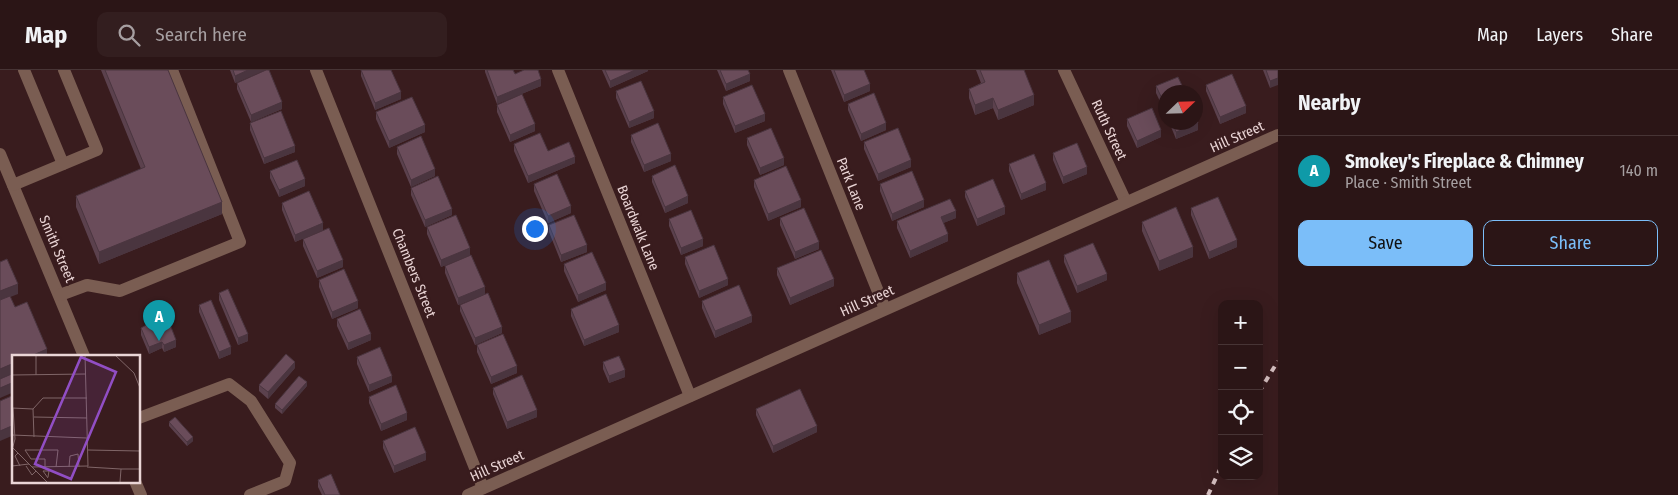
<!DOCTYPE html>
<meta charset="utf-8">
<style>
:root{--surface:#2b1516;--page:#331e1f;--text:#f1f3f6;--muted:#a69fa1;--line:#473435;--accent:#7bbef9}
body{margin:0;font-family:"Fira Sans Condensed",sans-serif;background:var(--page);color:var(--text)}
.controls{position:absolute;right:15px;bottom:15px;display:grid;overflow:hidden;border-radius:10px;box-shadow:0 5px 20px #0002}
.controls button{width:45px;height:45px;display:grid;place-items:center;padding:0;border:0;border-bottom:1px solid var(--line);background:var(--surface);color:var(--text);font:25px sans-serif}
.compass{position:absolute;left:1158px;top:15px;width:45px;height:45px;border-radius:50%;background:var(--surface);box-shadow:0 5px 20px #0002;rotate:67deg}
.you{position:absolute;left:534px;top:158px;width:18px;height:18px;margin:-12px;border:4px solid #fff;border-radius:50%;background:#1a73e8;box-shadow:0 0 0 8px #1a73e833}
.badge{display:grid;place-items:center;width:32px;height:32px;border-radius:50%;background:var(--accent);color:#fff;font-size:16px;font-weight:700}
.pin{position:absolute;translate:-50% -41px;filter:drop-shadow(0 1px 2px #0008)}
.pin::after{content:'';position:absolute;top:26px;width:18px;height:15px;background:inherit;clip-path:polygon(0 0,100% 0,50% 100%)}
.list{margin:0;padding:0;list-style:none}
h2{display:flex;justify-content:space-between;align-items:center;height:65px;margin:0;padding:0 20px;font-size:21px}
h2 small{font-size:16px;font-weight:400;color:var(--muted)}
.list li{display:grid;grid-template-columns:32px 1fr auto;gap:15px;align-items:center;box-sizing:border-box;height:70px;padding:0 20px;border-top:1px solid var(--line)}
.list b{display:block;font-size:19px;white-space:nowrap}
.list p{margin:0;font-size:16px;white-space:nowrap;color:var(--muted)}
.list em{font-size:16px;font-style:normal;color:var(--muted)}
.actions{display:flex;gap:10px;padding:15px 20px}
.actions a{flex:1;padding:11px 0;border:1px solid var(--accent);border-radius:10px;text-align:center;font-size:18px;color:var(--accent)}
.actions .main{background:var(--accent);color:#111}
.icon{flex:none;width:28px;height:28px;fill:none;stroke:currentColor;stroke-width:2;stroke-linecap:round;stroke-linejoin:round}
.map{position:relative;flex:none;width:1278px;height:425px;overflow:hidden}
header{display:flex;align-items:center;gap:30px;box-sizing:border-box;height:70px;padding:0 25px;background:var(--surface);border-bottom:1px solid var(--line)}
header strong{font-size:24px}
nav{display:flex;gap:28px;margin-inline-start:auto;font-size:18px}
.search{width:350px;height:45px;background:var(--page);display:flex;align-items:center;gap:12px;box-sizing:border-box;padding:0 18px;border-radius:10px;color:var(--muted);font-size:19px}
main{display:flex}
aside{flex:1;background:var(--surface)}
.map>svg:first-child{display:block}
</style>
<header>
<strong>Map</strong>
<div class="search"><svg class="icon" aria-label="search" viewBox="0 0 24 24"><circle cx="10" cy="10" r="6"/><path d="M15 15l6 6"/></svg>Search here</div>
<nav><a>Map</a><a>Layers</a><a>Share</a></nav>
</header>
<main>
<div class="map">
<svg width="1278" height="425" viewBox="0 0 1278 425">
<rect width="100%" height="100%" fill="#391c1e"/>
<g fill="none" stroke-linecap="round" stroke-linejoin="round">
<!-- minor -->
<g stroke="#7a5d52" stroke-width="12">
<path d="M 24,0 L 63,94"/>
<path d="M 316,0 L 483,418"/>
<path d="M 558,0 L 690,326"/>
<path d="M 789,0 L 885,239"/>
<path d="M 1064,0 L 1126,132"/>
<path d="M 0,84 L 84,286"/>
<path d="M 13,115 L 97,80 L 64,0"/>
<path d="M 60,225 L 87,215 L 120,221 L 240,172 L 172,0"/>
<path d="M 139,348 L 229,314 L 251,331 L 290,393 L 285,411 L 250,425"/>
<path d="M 135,411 L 141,425"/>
<path d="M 468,425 L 1278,65"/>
</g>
<!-- rail -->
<g stroke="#d4bebf" stroke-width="4" stroke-dasharray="6 6" stroke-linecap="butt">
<path d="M 1259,322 L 1278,291"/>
<path d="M 1208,425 L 1222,395"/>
</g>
</g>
<!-- wall -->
<g fill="#5b414d">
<path d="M 101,0 L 168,0 L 222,144 L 99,194 L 76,137 L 76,126 L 141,99 Z"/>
<path d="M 230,0 L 265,0 L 235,13 Z"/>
<path d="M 361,0 L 401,29 L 375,40 L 361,6 Z"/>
<path d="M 485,0 L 513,0 L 515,4 L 541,16 L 497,34 L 485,2 Z"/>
<path d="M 602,0 L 648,0 L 648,1 L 610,18 Z"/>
<path d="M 717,0 L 748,0 L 750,11 L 726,21 Z"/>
<path d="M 831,0 L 864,0 L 870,21 L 844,32 Z"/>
<path d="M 976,0 L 1024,0 L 1034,35 L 998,50 L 993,38 L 975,45 L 969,28 L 969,19 L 981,13 Z"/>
<path d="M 1263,0 L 1278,0 L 1270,18 Z"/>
<path d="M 237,13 L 282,39 L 251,52 L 237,19 Z"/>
<path d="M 1206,15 L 1246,43 L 1220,54 L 1206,21 Z"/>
<path d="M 1156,16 L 1166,22 L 1166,44 L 1156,23 Z"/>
<path d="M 616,21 L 654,48 L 629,58 L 616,28 Z"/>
<path d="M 723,27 L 765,51 L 735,63 L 723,34 Z"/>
<path d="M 848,34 L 886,60 L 861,71 L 848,40 Z"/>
<path d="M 497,35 L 535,61 L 510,72 L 497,42 Z"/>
<path d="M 376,42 L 425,62 L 389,78 L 376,49 Z"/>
<path d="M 1127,49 L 1161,67 L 1137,78 L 1127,56 Z"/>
<path d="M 1169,52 L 1196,52 L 1198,60 L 1176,69 Z"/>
<path d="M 250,53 L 295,82 L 264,94 L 250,60 Z"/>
<path d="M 631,65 L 671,91 L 644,102 L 631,72 Z"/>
<path d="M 747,68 L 784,95 L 760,105 L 747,75 Z"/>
<path d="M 864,72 L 911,97 L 878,111 L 864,79 Z"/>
<path d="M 514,74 L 548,81 L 575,93 L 528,113 L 514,81 Z"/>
<path d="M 397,77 L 435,106 L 411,117 L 397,84 Z"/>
<path d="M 1053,83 L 1087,104 L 1063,114 L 1053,90 Z"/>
<path d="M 1009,94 L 1046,120 L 1021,130 L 1009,101 Z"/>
<path d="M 270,101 L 305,116 L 279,127 L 270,108 Z"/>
<path d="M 652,106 L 688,133 L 665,143 L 652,112 Z"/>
<path d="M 754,110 L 801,137 L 768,151 L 754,117 Z"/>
<path d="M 534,114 L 571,143 L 548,153 L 534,121 Z"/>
<path d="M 880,114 L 924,137 L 892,151 L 880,121 Z"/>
<path d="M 411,118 L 452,145 L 425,157 L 411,125 Z"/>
<path d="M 965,121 L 1005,144 L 977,156 L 965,127 Z"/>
<path d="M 282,133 L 323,160 L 295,172 L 282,140 Z"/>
<path d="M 1191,138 L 1237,177 L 1209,189 L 1191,145 Z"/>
<path d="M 780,148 L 819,179 L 795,189 L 780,155 Z"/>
<path d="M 956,148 L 943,153 L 948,171 L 910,188 L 897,158 L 897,151 Z"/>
<path d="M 669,149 L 703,176 L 681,185 L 669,156 Z"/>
<path d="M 1142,152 L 1193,187 L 1159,201 L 1142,161 Z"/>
<path d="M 549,155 L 587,182 L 561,192 L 549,162 Z"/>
<path d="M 427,157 L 470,185 L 441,197 L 427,164 Z"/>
<path d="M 303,169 L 343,197 L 317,208 L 303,176 Z"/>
<path d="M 1064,185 L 1107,210 L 1077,223 L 1064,192 Z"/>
<path d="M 685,187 L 728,215 L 699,228 L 685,194 Z"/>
<path d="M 564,194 L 606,220 L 578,232 L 564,201 Z"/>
<path d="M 445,196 L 485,224 L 458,235 L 445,203 Z"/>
<path d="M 777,198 L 834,216 L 790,235 L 777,205 Z"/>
<path d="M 1017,203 L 1071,252 L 1039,265 L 1017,213 Z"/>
<path d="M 319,210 L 358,238 L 332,249 L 319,217 Z"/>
<path d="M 219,223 L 248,271 L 238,275 L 219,230 Z"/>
<path d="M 702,231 L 752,252 L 715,268 L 702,238 Z"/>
<path d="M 199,235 L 231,284 L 219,289 L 199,242 Z"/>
<path d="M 460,235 L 502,263 L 475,275 L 460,241 Z"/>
<path d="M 571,239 L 619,262 L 584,276 L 571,246 Z"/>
<path d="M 337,249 L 371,270 L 348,280 L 337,256 Z"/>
<path d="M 141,258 L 176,277 L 164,282 L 162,278 L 149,284 L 141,265 Z"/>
<path d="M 477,275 L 517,303 L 491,314 L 477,282 Z"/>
<path d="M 357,287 L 392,312 L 369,322 L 357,294 Z"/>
<path d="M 603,292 L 625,307 L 609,313 L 603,299 Z"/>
<path d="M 295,298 L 268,329 L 259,321 L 259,315 Z"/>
<path d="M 307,316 L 282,344 L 275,338 L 275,334 Z"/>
<path d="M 493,318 L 537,347 L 507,359 L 493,324 Z"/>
<path d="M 369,327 L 407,350 L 381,361 L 369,333 Z"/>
<path d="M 756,339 L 817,362 L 773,383 L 756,345 Z"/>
<path d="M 169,352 L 193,371 L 187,376 L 169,356 Z"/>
<path d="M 383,371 L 426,390 L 394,403 L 383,378 Z"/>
<path d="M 318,410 L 340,425 L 322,425 L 318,417 Z"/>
</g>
<!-- shaded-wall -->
<g fill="#4a353f">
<path d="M 248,0 L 265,0 L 235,13 L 235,6 Z"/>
<path d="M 635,0 L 648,0 L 648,1 L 610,18 L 610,11 Z"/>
<path d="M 750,4 L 750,11 L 726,21 L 726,14 Z"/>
<path d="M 1278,8 L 1278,15 L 1270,18 L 1270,11 Z"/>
<path d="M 541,9 L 541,16 L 497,34 L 497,27 Z"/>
<path d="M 870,14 L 870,21 L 844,32 L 844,25 Z"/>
<path d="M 401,22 L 401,29 L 375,40 L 375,33 Z"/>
<path d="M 1034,25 L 1034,35 L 998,50 L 998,40 Z"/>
<path d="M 993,28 L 993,38 L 975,45 L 975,35 Z"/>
<path d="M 282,32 L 282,39 L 251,52 L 251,45 Z"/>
<path d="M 1246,36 L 1246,43 L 1220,54 L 1220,47 Z"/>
<path d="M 654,41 L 654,48 L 629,58 L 629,52 Z"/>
<path d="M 765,44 L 765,51 L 735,63 L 735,56 Z"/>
<path d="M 886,53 L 886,60 L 861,71 L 861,64 Z"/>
<path d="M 1198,53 L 1198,60 L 1176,69 L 1176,62 Z"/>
<path d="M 535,54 L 535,61 L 510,72 L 510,65 Z"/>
<path d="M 425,55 L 425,62 L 389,78 L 389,71 Z"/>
<path d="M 1161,60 L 1161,67 L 1137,78 L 1137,71 Z"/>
<path d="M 295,76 L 295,82 L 264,94 L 264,88 Z"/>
<path d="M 671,84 L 671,91 L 644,102 L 644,95 Z"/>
<path d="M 575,87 L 575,93 L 528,113 L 528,106 Z"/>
<path d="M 784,88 L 784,95 L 760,105 L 760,98 Z"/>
<path d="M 911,90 L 911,97 L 878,111 L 878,104 Z"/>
<path d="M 1087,97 L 1087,104 L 1063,114 L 1063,107 Z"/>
<path d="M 435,99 L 435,106 L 411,117 L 411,110 Z"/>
<path d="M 305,109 L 305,116 L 279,127 L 279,120 Z"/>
<path d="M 1046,113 L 1046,120 L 1021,130 L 1021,124 Z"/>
<path d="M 688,126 L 688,133 L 665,143 L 665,137 Z"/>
<path d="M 801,130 L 801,137 L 768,151 L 768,144 Z"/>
<path d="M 924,130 L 924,137 L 892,151 L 892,144 Z"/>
<path d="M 222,132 L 222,144 L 99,194 L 99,182 Z"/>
<path d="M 571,136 L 571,143 L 548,153 L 548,146 Z"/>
<path d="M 1005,137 L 1005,144 L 977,156 L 977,149 Z"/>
<path d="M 452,139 L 452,145 L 425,157 L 425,150 Z"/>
<path d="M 956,141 L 956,148 L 941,154 L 941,147 Z"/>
<path d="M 323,153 L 323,160 L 295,172 L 295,165 Z"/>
<path d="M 948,164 L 948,171 L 910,188 L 910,181 Z"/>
<path d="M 703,169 L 703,176 L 681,185 L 681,178 Z"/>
<path d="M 1237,170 L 1237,177 L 1209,189 L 1209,182 Z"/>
<path d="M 819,172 L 819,179 L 795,189 L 795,182 Z"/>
<path d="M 587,175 L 587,182 L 561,192 L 561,185 Z"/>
<path d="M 1193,177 L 1193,187 L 1159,201 L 1159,191 Z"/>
<path d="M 470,178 L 470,185 L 441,197 L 441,190 Z"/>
<path d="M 343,190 L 343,197 L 317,208 L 317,201 Z"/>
<path d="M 1107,204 L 1107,210 L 1077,223 L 1077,216 Z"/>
<path d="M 728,209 L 728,215 L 699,228 L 699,221 Z"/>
<path d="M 834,209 L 834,216 L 790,235 L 790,228 Z"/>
<path d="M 606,213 L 606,220 L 578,232 L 578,225 Z"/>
<path d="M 18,214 L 18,224 L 0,231 L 0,221 Z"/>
<path d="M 485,217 L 485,224 L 458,235 L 458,228 Z"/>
<path d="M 358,231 L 358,238 L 332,249 L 332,242 Z"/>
<path d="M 1071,242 L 1071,252 L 1039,265 L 1039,255 Z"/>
<path d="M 752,246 L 752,252 L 715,268 L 715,261 Z"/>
<path d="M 619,255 L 619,262 L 584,276 L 584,270 Z"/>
<path d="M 502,257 L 502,263 L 475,275 L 475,268 Z"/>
<path d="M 248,264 L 248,271 L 238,275 L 238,268 Z"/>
<path d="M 371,264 L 371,270 L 348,280 L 348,273 Z"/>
<path d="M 176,270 L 176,277 L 164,282 L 164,275 Z"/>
<path d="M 162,272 L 162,278 L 149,284 L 149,277 Z"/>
<path d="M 231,277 L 231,284 L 219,289 L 219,282 Z"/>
<path d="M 47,279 L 47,286 L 31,286 Z"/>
<path d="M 295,292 L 295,298 L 268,329 L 268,322 Z"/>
<path d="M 14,293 L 14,303 L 0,309 L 0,299 Z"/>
<path d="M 517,296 L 517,303 L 491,314 L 491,307 Z"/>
<path d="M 625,300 L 625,307 L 609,313 L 609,306 Z"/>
<path d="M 392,306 L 392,312 L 369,322 L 369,315 Z"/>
<path d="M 14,312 L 14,322 L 0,328 L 0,318 Z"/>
<path d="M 307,312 L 307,316 L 282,344 L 282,340 Z"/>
<path d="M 537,340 L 537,347 L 507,359 L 507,352 Z"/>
<path d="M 407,343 L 407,350 L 381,361 L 381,354 Z"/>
<path d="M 14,355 L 14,365 L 0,371 L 0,361 Z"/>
<path d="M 817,356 L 817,362 L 773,383 L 773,376 Z"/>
<path d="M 193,367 L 193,371 L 187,376 L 187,372 Z"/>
<path d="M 426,383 L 426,390 L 394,403 L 394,396 Z"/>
</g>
<!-- building -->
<g fill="#6a4c5a" stroke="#4a353f">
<path d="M 105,0 L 168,0 L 222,132 L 99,182 L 76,126 L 145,97 Z"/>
<path d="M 233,0 L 248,0 L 235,6 Z"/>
<path d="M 266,0 L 269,0 L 282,32 L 251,45 L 237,13 Z"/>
<path d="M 361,0 L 391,0 L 401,22 L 375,33 Z"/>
<path d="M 487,0 L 513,0 L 515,4 L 524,0 L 538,0 L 541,9 L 497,27 Z"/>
<path d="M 605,0 L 635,0 L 610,11 Z"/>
<path d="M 720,0 L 748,0 L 750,4 L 726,14 Z"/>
<path d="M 834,0 L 864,0 L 870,14 L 844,25 Z"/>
<path d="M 980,0 L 1024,0 L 1034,25 L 998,40 L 993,28 L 975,35 L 969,19 L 985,12 Z"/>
<path d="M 1266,0 L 1278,0 L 1278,8 L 1270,11 Z"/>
<path d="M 1232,4 L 1246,36 L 1220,47 L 1206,15 Z"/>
<path d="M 1178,7 L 1185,22 L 1166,22 L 1166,37 L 1156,16 Z"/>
<path d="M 641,11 L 654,41 L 629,52 L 616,21 Z"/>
<path d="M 752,15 L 765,44 L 735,56 L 723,27 Z"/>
<path d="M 874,23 L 886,53 L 861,64 L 848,34 Z"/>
<path d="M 522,24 L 535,54 L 510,65 L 497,35 Z"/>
<path d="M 412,27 L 425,55 L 389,71 L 376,42 Z"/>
<path d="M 1152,38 L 1161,60 L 1137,71 L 1127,49 Z"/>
<path d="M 281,41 L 295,76 L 264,88 L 250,53 Z"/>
<path d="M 1196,48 L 1198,53 L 1176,62 L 1172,52 L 1196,52 Z"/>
<path d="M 658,53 L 671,84 L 644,95 L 631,65 Z"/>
<path d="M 771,58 L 784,88 L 760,98 L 747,68 Z"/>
<path d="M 898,58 L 911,90 L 878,104 L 864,72 Z"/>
<path d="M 540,63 L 548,81 L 569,72 L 575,87 L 528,106 L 514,74 Z"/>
<path d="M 421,66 L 435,99 L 411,110 L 397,77 Z"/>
<path d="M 1077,73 L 1087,97 L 1063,107 L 1053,83 Z"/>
<path d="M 1034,84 L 1046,113 L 1021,124 L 1009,94 Z"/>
<path d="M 297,90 L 305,109 L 279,120 L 270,101 Z"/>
<path d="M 675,95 L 688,126 L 665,137 L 652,106 Z"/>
<path d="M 786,96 L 801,130 L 768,144 L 754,110 Z"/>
<path d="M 912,101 L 924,130 L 892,144 L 880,114 Z"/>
<path d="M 557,104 L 571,136 L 548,146 L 534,114 Z"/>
<path d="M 438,106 L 452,139 L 425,150 L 411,118 Z"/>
<path d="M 993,109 L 1005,137 L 977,149 L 965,121 Z"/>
<path d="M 309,121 L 323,153 L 295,165 L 282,133 Z"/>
<path d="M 1218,127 L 1237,170 L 1209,182 L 1191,138 Z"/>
<path d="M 950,129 L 956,141 L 941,147 L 948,164 L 910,181 L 897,151 Z"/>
<path d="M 1176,137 L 1193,177 L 1159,191 L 1142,152 Z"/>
<path d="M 804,138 L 819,172 L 795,182 L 780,148 Z"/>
<path d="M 691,140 L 703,169 L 681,178 L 669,149 Z"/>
<path d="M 456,145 L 470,178 L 441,190 L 427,157 Z"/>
<path d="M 574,145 L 587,175 L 561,185 L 549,155 Z"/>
<path d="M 329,158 L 343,190 L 317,201 L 303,169 Z"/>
<path d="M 1093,173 L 1107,204 L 1077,216 L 1064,185 Z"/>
<path d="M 714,175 L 728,209 L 699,221 L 685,187 Z"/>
<path d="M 821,180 L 834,209 L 790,228 L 777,198 Z"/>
<path d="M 592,182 L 606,213 L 578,225 L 564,194 Z"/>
<path d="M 471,185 L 485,217 L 458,228 L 445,196 Z"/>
<path d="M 7,189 L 18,214 L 0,221 L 0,192 Z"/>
<path d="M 1049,190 L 1071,242 L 1039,255 L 1017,203 Z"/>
<path d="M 344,199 L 358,231 L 332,242 L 319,210 Z"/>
<path d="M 739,215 L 752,246 L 715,261 L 702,231 Z"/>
<path d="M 228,219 L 248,264 L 238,268 L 219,223 Z"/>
<path d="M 488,223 L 502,257 L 475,268 L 460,235 Z"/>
<path d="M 606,224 L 619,255 L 584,270 L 571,239 Z"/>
<path d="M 10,226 L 15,237 L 27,232 L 47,279 L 31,286 L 14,286 L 14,293 L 0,299 L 0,230 Z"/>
<path d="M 211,230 L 231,277 L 219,282 L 199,235 Z"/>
<path d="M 360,239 L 371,264 L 348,273 L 337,249 Z"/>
<path d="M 166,244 L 176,270 L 164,275 L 162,272 L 149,277 L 141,258 Z"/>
<path d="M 503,264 L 517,296 L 491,307 L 477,275 Z"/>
<path d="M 380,277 L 392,306 L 369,315 L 357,287 Z"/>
<path d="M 286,284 L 295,292 L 268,322 L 259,315 Z"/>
<path d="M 619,286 L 625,300 L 609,306 L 603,292 Z"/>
<path d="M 14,303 L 14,312 L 0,318 L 0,309 Z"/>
<path d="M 522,305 L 537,340 L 507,352 L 493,318 Z"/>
<path d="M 299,306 L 307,312 L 282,340 L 275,334 Z"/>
<path d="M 396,315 L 407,343 L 381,354 L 369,327 Z"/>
<path d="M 800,319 L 817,356 L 773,376 L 756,339 Z"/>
<path d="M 14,325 L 14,355 L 0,361 L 0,331 Z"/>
<path d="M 175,347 L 193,367 L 187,372 L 169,352 Z"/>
<path d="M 415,357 L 426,383 L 394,396 L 383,371 Z"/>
<path d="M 331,404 L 340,425 L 325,425 L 318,410 Z"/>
</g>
<g text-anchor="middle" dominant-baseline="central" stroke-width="5" stroke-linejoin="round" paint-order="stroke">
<!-- street labels -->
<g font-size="14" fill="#ead5d6" stroke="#391c1e">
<text transform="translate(1109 60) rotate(65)">Ruth Street</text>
<text transform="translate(1237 67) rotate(-24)">Hill Street</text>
<text transform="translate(851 114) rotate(68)">Park Lane</text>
<text transform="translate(638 158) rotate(68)">Boardwalk Lane</text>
<text transform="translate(57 179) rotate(67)">Smith Street</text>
<text transform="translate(414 203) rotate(68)">Chambers Street</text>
<text transform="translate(867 231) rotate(-24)">Hill Street</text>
<text transform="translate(497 396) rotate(-24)">Hill Street</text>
</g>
</g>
<!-- overview -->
<g transform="translate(12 285)">
<rect width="128" height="128" fill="#391c1e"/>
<path fill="none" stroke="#806668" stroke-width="1" d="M 24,0 L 24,20M 103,0 L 122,18 L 128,33M 0,20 L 74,19M 0,53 L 21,54M 21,54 L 31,43 L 75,43M 21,54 L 22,82M 22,62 L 75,63M 0,80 L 75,83M 0,92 L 35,127M 0,95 L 3,84 L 1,53M 76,95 L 128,96M 6,98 L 3,101 L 8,111M 0,111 L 17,109M 14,111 L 20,120 L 24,116M 20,112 L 76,111 L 73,0M 33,112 L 33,104 L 19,104 L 13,95 L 46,95 L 44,112M 57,112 L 58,101 L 66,99 L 67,112M 75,112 L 109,114M 36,122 L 37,116 L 31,116 L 36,123M 108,127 L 109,114 L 128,114"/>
<path fill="#914ec4" fill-opacity="0.15" stroke="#914ec4" stroke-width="2.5" d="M 69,2 L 104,17 L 59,124 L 23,109 Z"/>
<rect width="128" height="128" fill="none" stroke="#ead5d6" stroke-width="2.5"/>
</g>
</svg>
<div class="controls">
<button>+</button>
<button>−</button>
<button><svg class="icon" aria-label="locate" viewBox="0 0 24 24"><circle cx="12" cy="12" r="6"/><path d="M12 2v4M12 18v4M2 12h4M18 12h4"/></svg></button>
<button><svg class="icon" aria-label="layers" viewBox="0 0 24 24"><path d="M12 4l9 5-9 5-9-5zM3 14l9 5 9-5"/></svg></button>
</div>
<svg class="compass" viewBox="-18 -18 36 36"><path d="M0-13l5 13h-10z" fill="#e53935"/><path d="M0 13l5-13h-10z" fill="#a69fa1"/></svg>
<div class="you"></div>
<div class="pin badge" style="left:159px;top:271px;background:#0f9aa8">A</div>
</div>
<aside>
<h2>Nearby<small></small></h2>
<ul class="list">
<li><span class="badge" style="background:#0f9aa8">A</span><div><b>Smokey's Fireplace &amp; Chimney</b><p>Place · Smith Street</p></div><em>140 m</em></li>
</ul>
<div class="actions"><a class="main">Save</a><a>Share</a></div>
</aside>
</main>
